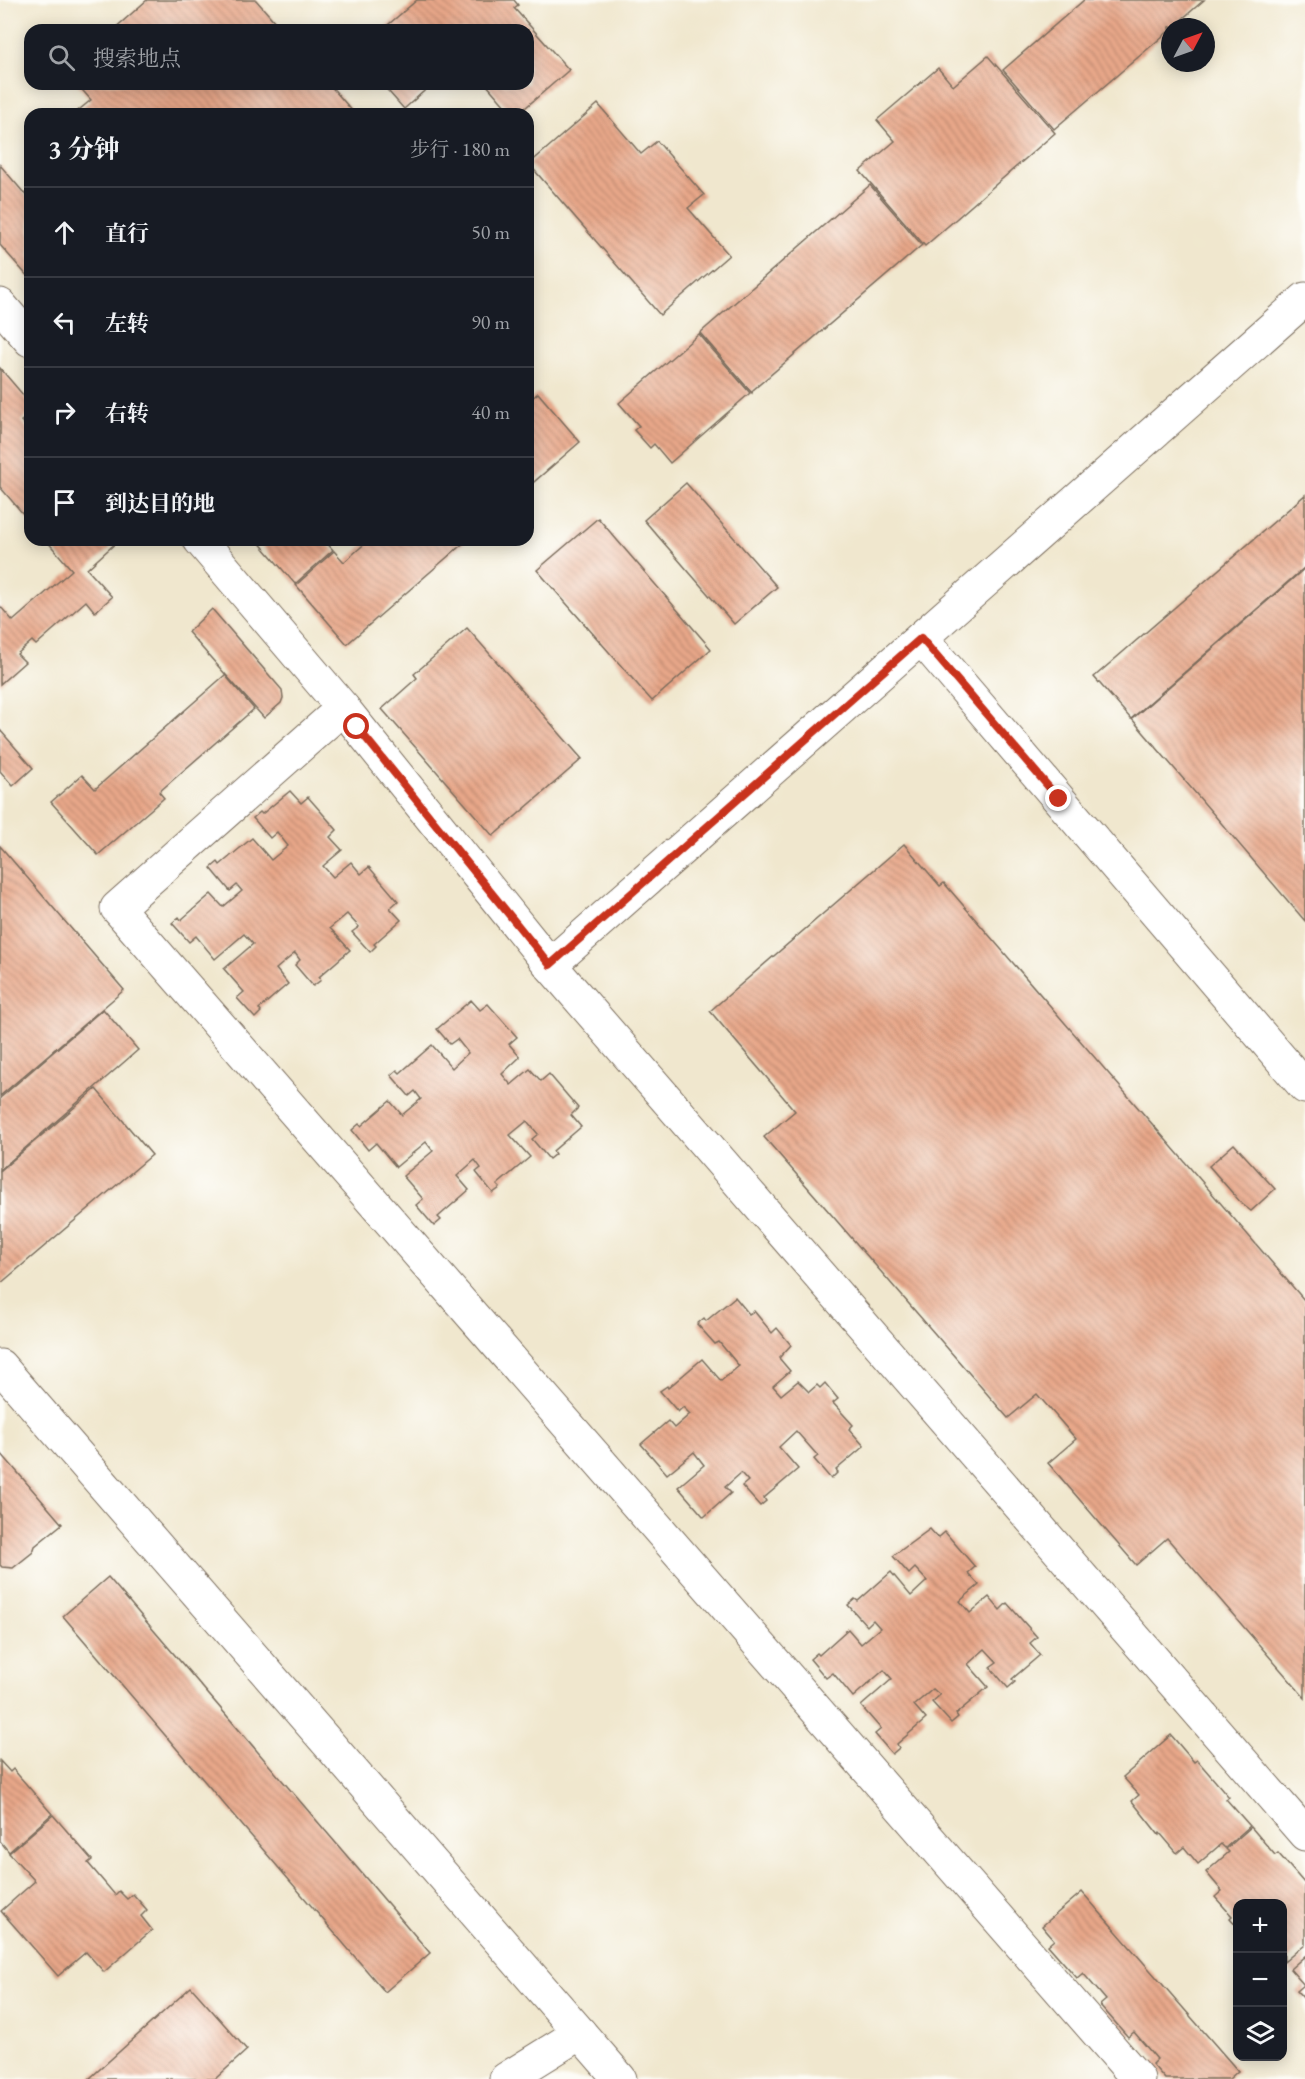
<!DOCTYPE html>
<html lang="zh">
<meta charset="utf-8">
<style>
:root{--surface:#171b24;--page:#242831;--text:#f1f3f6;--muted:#9ea1a6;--line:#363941}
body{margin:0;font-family:"EB Garamond","Noto Serif SC",serif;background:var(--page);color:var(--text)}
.controls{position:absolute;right:18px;bottom:18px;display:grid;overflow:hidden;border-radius:12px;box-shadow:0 3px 15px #0003}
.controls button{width:54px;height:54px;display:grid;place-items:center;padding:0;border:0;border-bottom:2px solid var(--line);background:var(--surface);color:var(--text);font:30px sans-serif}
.compass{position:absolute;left:1161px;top:18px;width:54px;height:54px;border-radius:50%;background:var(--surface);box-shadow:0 3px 15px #0003;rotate:49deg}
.stop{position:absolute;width:18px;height:18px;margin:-14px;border:4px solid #c8321e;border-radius:50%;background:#fff}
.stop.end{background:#c8321e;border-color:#fff;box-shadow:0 2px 6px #0008}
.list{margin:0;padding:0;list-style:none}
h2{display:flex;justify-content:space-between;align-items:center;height:78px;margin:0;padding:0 24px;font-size:26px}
h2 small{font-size:20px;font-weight:400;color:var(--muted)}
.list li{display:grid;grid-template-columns:39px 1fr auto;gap:18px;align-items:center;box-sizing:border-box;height:90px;padding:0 24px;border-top:2px solid var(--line)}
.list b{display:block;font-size:22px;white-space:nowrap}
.list em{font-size:20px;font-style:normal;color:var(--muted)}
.icon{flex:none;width:33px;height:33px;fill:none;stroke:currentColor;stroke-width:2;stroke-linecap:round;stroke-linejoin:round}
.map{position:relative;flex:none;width:1305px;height:2079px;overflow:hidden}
.search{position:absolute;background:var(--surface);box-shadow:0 3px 15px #0003;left:24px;top:24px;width:510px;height:66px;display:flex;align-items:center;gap:15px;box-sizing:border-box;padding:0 21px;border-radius:18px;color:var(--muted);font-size:22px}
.panel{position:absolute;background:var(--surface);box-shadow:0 3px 15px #0003;left:24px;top:108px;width:510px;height:438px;border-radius:18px}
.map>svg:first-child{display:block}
</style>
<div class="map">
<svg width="1305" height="2079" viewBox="0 0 1305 2079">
<defs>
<pattern id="building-back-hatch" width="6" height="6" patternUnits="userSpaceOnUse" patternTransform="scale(1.5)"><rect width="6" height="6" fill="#e8a789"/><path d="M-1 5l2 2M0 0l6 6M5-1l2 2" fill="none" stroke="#bd886f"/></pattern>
</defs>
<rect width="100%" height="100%" fill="#fdfcf7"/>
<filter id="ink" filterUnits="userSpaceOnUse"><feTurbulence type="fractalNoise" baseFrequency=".0167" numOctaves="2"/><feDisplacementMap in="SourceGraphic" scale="12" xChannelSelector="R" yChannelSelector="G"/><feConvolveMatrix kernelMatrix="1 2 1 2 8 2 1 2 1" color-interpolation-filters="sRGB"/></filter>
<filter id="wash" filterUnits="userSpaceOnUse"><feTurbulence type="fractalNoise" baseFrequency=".008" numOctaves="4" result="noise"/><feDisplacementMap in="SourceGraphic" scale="24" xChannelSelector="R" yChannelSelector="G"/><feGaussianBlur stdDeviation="1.35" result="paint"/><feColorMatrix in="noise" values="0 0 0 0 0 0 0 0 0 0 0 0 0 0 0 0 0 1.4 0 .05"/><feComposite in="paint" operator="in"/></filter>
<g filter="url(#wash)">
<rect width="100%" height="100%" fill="#f0e7ce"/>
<g id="blocks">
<!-- building -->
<g fill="url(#building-back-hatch)">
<path d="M 147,0 L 256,0 L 282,30 L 113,30 Z"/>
<path d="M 417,0 L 514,0 L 518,5 L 514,8 L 569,70 L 518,114 L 512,114 L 486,84 L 528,84 L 528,30 L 382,30 Z"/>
<path d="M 1084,0 L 1204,0 L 1173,27 L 1170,27 L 1170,30 L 1054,129 L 1003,70 Z"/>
<path d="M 988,56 L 1055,133 L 925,246 L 860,171 L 895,141 L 877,120 L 938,68 L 953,86 Z"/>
<path d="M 77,84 L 329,84 L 355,114 L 74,114 L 91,100 Z"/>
<path d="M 382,84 L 432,84 L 404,109 Z"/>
<path d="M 598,104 L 641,154 L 657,141 L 704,195 L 688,208 L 729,255 L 660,315 L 529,164 Z"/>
<path d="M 0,165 L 30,200 L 30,279 L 0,245 Z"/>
<path d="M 870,185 L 922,245 L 753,390 L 752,393 L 700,333 Z"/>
<path d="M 699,334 L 750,393 L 670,463 L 654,444 L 650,448 L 634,430 L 639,426 L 619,403 Z"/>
<path d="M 0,368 L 30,403 L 30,414 L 21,421 L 30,431 L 30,522 L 0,487 Z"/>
<path d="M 538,393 L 580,442 L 528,487 L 528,402 Z"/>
<path d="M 686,483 L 777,587 L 734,624 L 644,520 Z"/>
<path d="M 1305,495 L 1305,567 L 1131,719 L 1094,677 Z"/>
<path d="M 598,518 L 711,649 L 652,701 L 537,570 Z"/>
<path d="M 46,540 L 119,540 L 87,569 L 112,597 L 95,612 L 86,601 L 36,645 L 32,641 L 17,654 L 25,662 L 0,684 L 0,606 L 13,621 L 72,570 Z"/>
<path d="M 257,540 L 324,540 L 333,550 L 295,584 Z"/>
<path d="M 369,540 L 467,540 L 347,644 L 296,585 L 334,551 L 344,562 Z"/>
<path d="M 1305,568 L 1305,921 L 1132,719 Z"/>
<path d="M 212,609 L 282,690 L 283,698 L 281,703 L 264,718 L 188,632 Z"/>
<path d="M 467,628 L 582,759 L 493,836 L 382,709 L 417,678 L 414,674 Z"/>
<path d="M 225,675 L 254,709 L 159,792 L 164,798 L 98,855 L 51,802 L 82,775 L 95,789 Z"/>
<path d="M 0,730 L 33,768 L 13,786 L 0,771 Z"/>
<path d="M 290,791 L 301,803 L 308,797 L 337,830 L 330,837 L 342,850 L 323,866 L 333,877 L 351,862 L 361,874 L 369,867 L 398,901 L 390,908 L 401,920 L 374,944 L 376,946 L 370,952 L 352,932 L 359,927 L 347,914 L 330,928 L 350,950 L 319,977 L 321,980 L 313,986 L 295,965 L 300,960 L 295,953 L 276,969 L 288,984 L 259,1009 L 261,1012 L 255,1018 L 237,998 L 244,992 L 224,969 L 253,944 L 244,934 L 215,959 L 196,936 L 189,942 L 172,923 L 179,917 L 181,920 L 211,894 L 223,907 L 242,891 L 237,885 L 230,891 L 211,868 L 218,862 L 220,865 L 252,838 L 271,860 L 288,846 L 277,832 L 270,838 L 253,818 L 260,812 L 262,814 Z"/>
<path d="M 904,844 L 940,886 L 944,883 L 1305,1301 L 1305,1698 L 1167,1538 L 1136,1565 L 1048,1463 L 1076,1439 L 1037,1394 L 1008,1418 L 764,1137 L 795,1111 L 710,1011 Z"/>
<path d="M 0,846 L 124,990 L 0,1096 Z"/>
<path d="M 471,1000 L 480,1010 L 488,1004 L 517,1037 L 509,1044 L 520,1057 L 502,1074 L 511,1085 L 530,1069 L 541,1081 L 549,1074 L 578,1108 L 571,1115 L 581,1127 L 553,1151 L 555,1154 L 549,1159 L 532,1139 L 538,1134 L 527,1121 L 510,1135 L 530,1157 L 497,1185 L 500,1188 L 493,1193 L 476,1172 L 481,1168 L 475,1160 L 457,1176 L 469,1190 L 438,1217 L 441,1220 L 434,1226 L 416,1205 L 423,1199 L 403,1176 L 433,1151 L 426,1142 L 396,1167 L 376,1143 L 368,1150 L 352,1130 L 359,1124 L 361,1126 L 390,1101 L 402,1115 L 421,1099 L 415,1091 L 409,1096 L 391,1075 L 397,1070 L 400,1073 L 432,1045 L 452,1068 L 468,1053 L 457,1039 L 450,1044 L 437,1029 Z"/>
<path d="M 103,1009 L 138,1050 L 0,1170 L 0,1098 Z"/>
<path d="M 96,1089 L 152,1155 L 0,1284 L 0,1171 Z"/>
<path d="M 1234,1144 L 1275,1189 L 1251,1211 L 1242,1204 L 1209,1166 Z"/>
<path d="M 735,1297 L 749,1314 L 754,1311 L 772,1333 L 777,1328 L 791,1345 L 779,1358 L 790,1371 L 773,1386 L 781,1395 L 798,1381 L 809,1392 L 817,1385 L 820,1388 L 825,1383 L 838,1399 L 833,1403 L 853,1425 L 849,1429 L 864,1446 L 836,1470 L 838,1472 L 831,1479 L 814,1459 L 818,1456 L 796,1431 L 779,1447 L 798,1469 L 764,1498 L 766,1501 L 760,1506 L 742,1486 L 748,1481 L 741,1473 L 725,1487 L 731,1493 L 704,1517 L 678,1487 L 704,1465 L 694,1452 L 667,1474 L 641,1444 L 668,1421 L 674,1428 L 690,1414 L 683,1407 L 678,1412 L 660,1391 L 667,1386 L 668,1388 L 702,1359 L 721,1381 L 739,1366 L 719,1342 L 715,1344 L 697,1324 L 704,1318 L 706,1321 Z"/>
<path d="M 0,1452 L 62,1524 L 35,1546 L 33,1552 L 13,1568 L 2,1567 L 0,1565 Z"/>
<path d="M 930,1529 L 938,1538 L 945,1532 L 975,1567 L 968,1573 L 979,1585 L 960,1601 L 970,1613 L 989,1597 L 1000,1610 L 1007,1603 L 1037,1637 L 1030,1643 L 1040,1655 L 1012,1679 L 1015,1682 L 1008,1688 L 990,1667 L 997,1662 L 985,1649 L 968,1664 L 988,1687 L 956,1714 L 958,1717 L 951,1723 L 932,1702 L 940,1695 L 933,1689 L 914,1705 L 926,1719 L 897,1744 L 899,1748 L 892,1754 L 875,1734 L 881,1729 L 861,1706 L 892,1679 L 884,1670 L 853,1697 L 833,1673 L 826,1678 L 810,1659 L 817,1653 L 819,1655 L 848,1629 L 861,1644 L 880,1628 L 873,1620 L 867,1626 L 848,1605 L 855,1599 L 858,1601 L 891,1572 L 911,1596 L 927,1581 L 915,1568 L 909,1574 L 893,1556 Z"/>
<path d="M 108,1577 L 430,1953 L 385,1992 L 63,1616 Z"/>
<path d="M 1171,1735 L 1194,1762 L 1197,1760 L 1229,1797 L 1226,1799 L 1250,1826 L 1225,1848 L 1221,1844 L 1198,1864 L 1184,1847 L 1177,1853 L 1160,1833 L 1159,1835 L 1132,1801 L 1139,1795 L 1123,1777 Z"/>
<path d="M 0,1761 L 10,1772 L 13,1769 L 52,1814 L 9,1852 L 0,1841 Z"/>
<path d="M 53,1815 L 92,1860 L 88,1863 L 115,1895 L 119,1891 L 127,1899 L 133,1894 L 147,1910 L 141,1916 L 152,1930 L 104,1972 L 86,1952 L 58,1976 L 1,1911 L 35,1881 L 9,1853 Z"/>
<path d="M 1251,1827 L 1275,1855 L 1278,1853 L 1305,1884 L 1305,1944 L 1284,1962 L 1282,1904 L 1238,1904 L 1238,1927 L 1230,1918 L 1232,1916 L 1215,1897 L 1222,1891 L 1206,1872 L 1229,1852 L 1226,1849 Z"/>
<path d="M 1082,1892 L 1238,2071 L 1229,2079 L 1165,2079 L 1152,2064 L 1157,2059 L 1134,2032 L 1128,2037 L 1100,2005 L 1106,2000 L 1083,1973 L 1077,1978 L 1048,1945 L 1054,1940 L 1042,1926 Z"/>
<path d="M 1305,1956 L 1305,2000 L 1297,1991 L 1304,1985 L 1290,1969 Z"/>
<path d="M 191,1987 L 247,2050 L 215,2079 L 89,2079 Z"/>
</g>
</g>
</g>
<g filter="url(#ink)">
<use href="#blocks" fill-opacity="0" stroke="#7a6c5c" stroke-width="1.5"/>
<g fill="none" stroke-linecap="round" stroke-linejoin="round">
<defs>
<g id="street">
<path d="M 0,305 L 30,340"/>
<path d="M 200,540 L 343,708 L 550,965 L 1305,1834"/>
<path d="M 921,638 L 1305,1087"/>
<path d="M 343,708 L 117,908 L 1138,2079"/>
<path d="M 550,965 L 1305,299"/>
<path d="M 506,2079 L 580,2033"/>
</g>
<path id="secondary" d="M 0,1366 L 620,2079"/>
</defs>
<!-- street casing -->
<use href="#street" stroke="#7a6c5c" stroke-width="35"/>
<!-- secondary casing -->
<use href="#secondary" stroke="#7a6c5c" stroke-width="35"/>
<!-- street -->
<use href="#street" stroke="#fff" stroke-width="33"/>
<!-- secondary -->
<use href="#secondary" stroke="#fff" stroke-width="33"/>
</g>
</g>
<g fill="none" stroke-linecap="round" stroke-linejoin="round" filter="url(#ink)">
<!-- route -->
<path stroke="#c8321e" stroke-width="8" d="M 357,727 L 550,965 L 921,638 L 1059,799"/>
</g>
</svg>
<div class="controls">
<button>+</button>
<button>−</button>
<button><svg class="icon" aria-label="layers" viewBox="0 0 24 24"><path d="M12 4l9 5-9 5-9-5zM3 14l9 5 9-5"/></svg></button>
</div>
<svg class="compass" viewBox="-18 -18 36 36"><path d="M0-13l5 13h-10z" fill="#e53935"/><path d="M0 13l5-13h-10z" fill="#9ea1a6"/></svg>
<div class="stop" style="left:357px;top:727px"></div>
<div class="stop end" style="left:1059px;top:799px"></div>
<div class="search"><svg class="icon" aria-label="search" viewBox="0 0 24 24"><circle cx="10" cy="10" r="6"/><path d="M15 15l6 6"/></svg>搜索地点</div>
<section class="panel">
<h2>3 分钟<small>步行 · 180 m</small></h2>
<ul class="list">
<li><svg class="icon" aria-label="ahead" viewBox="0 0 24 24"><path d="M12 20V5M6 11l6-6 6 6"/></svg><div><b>直行</b></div><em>50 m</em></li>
<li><svg class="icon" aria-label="left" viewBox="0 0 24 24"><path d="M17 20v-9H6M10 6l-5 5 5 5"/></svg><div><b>左转</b></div><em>90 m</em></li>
<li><svg class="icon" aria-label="right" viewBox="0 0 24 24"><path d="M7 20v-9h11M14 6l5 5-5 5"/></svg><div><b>右转</b></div><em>40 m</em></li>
<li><svg class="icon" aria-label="arrive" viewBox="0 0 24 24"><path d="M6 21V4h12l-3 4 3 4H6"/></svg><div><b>到达目的地</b></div></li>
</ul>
</section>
</div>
